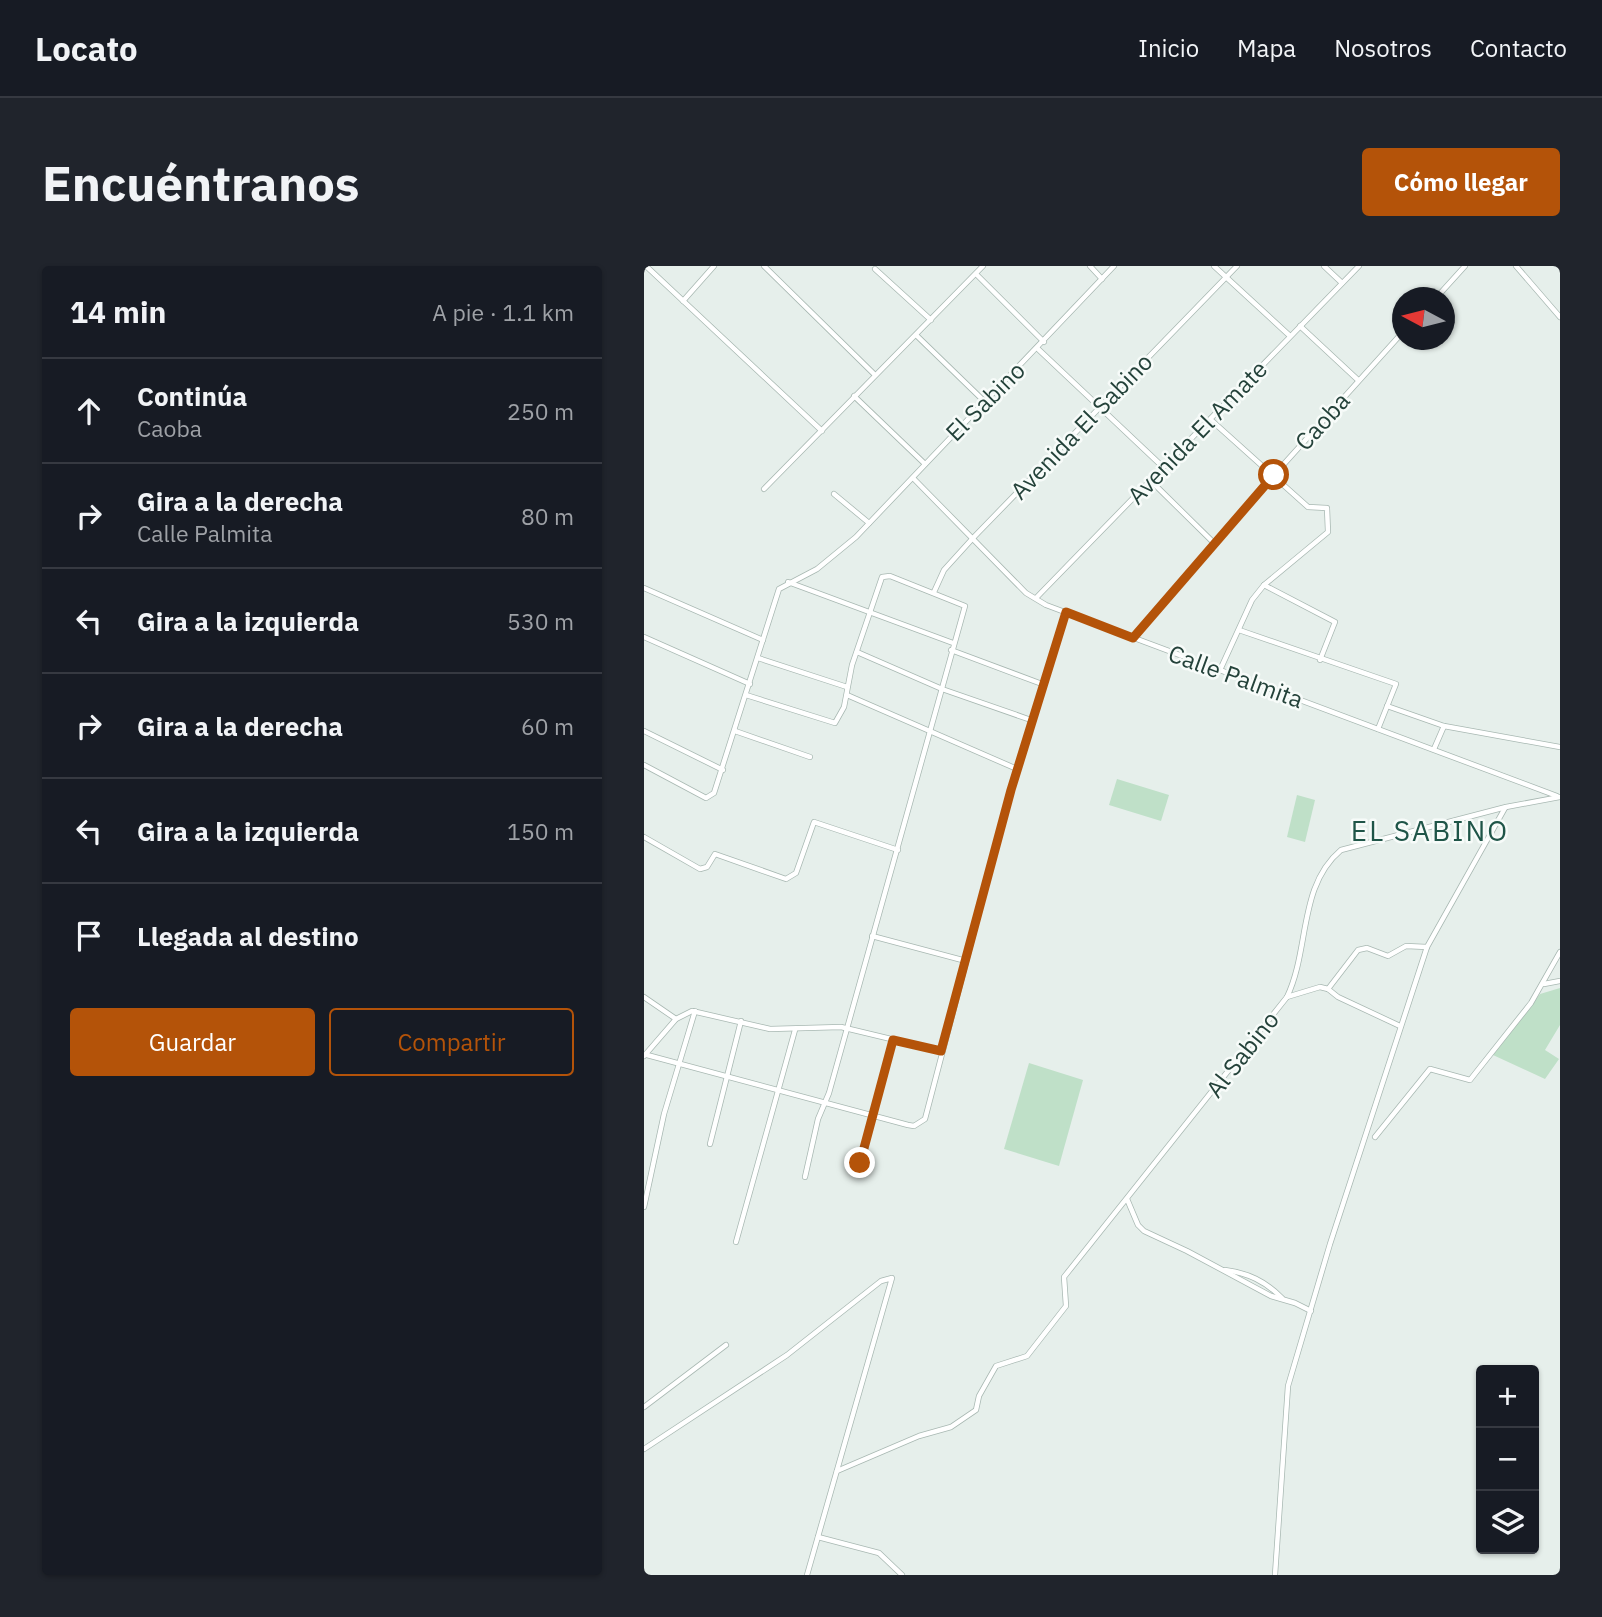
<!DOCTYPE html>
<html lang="es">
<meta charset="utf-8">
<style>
:root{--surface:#171b24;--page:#20242c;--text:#f1f3f6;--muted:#9ea1a6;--line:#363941;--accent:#b45309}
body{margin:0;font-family:"IBM Plex Sans",sans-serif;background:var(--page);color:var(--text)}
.controls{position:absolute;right:21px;bottom:21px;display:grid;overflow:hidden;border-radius:7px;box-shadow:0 2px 5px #0004}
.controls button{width:63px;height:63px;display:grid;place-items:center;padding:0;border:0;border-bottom:2px solid var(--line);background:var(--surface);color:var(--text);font:35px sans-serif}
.compass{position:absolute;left:748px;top:21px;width:63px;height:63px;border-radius:50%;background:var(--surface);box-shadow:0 2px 5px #0004;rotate:277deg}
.stop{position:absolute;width:21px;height:21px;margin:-16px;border:5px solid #b45309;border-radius:50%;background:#fff}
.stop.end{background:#b45309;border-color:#fff;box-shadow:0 2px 7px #0008}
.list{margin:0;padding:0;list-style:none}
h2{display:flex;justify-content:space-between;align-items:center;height:91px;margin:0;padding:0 28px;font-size:30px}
h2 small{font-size:23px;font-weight:400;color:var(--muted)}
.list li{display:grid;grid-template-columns:46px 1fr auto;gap:21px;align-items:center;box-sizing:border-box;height:105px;padding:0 28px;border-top:2px solid var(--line)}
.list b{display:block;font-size:26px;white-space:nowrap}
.list p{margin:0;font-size:23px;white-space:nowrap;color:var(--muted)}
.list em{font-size:23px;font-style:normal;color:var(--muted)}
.actions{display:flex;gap:14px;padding:21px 28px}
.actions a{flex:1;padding:16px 0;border:2px solid var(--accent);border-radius:7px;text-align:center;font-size:24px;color:var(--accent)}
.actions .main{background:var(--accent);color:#fff}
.icon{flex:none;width:38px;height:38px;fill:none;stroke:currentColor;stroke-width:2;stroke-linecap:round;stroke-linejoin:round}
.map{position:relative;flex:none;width:916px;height:1309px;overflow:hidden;border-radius:7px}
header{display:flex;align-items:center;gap:42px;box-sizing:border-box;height:98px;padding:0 35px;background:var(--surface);border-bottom:2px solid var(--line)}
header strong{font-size:33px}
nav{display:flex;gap:38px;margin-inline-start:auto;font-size:24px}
.intro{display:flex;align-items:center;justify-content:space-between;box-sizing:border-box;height:168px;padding:0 42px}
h1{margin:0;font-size:49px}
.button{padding:18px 32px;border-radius:7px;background:var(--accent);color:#fff;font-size:24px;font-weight:700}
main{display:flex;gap:42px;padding:0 42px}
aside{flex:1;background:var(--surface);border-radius:7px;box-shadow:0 2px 5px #0004}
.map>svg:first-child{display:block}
</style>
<header>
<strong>Locato</strong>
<nav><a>Inicio</a><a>Mapa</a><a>Nosotros</a><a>Contacto</a></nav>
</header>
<div class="intro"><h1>Encuéntranos</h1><a class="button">Cómo llegar</a></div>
<main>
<aside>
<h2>14 min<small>A pie · 1.1 km</small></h2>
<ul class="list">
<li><svg class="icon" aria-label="ahead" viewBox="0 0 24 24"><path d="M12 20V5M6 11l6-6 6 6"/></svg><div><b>Continúa</b><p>Caoba</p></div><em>250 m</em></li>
<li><svg class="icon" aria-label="right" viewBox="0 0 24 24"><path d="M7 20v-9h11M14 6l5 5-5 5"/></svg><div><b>Gira a la derecha</b><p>Calle Palmita</p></div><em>80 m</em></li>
<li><svg class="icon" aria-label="left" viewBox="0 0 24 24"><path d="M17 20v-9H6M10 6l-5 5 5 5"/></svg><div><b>Gira a la izquierda</b></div><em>530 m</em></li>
<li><svg class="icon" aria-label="right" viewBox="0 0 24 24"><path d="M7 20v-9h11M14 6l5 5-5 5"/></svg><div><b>Gira a la derecha</b></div><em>60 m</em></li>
<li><svg class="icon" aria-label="left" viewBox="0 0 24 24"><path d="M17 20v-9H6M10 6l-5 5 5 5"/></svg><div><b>Gira a la izquierda</b></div><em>150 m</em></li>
<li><svg class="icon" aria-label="arrive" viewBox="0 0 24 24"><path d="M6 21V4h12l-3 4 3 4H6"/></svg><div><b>Llegada al destino</b></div></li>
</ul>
<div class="actions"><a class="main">Guardar</a><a>Compartir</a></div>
</aside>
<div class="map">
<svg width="916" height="1309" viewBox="0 0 916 1309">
<rect width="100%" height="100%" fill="#e6efeb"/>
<!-- green -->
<g fill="#bfe0c8">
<path d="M 473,513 L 525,529 L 517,555 L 465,539 Z"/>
<path d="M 653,529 L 671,534 L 661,576 L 643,571 Z"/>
<path d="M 916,722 L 916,759 L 901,784 L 915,793 L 901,813 L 849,789 L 896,728 Z"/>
<path d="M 385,797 L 439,814 L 415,900 L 360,883 Z"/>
</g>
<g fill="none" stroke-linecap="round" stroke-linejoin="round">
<defs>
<g id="minor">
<path d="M 2,0 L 178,165"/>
<path d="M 120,0 L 230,108"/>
<path d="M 446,0 L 458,13"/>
<path d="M 570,0 L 646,70"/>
<path d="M 680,0 L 698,17"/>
<path d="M 872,0 L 916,51"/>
<path d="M 231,3 L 287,54"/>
<path d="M 332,8 L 400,76"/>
<path d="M 792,32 L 821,0"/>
<path d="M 39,35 L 70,0"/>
<path d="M 656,60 L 714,114"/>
<path d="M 272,69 L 340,135"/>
<path d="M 394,83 L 519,201"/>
<path d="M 210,130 L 281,198"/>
<path d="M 567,154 L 664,241 L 683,242 L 684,266 L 620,319 L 608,334 L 576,404"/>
<path d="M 269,212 L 382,327 L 402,339 L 913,530"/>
<path d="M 506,214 L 570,277"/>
<path d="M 120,223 L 339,0"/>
<path d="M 190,228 L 225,257"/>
<path d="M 144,316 L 309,377"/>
<path d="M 620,319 L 691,356 L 676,394"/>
<path d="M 0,322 L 119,374"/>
<path d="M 290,326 L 300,304 L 329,272 L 593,0"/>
<path d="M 392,332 L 715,0"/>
<path d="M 595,364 L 752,418 L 734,463"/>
<path d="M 0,371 L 106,418"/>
<path d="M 489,372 L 630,209 L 758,67"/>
<path d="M 307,384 L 398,418"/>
<path d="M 213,386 L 298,423 L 387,454"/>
<path d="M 114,392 L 203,421"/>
<path d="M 102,429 L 191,457 L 200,441 L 208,399 L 238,311 L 246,310 L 321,340 L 185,827 L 174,853 L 161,911"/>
<path d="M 203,429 L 373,503"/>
<path d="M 743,440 L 800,460"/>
<path d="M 0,465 L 79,504"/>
<path d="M 91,465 L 166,491"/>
<path d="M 790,483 L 800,460 L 916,481"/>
<path d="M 0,499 L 62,532 L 70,527 L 135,323 L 173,303 L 212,271 L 470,0"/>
<path d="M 0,571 L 56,603 L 63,601 L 71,588 L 142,613 L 152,607 L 170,556 L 254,584"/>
<path d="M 228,670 L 322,695"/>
<path d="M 900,718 L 916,715"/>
<path d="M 684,723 L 714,684 L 723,682 L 744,690 L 762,680 L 783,681"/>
<path d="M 0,731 L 32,753"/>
<path d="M 643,731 L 676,721 L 684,723 L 694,731 L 756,760"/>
<path d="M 3,789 L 264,859 L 270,860 L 281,853 L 367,524 L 422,346"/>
<path d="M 0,790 L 32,753 L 48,745 L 126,763 L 197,761 L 297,785"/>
<path d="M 731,871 L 786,803 L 826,814 L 887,737 L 916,686"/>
<path d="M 66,878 L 97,755"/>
<path d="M 216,897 L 249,774"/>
<path d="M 483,933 L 494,959 L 500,965 L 543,985 L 627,1030 L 651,1037 L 667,1045"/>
<path d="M 0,941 L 20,848 L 51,745"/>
<path d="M 92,976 L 151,764"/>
<path d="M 581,1004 C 604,1007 621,1015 638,1032"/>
<path d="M 0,1141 L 82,1079"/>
<path d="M 0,1183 L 143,1089 L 237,1015 L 248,1012 L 163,1309"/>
<path d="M 193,1205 L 275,1170 L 307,1161 L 332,1144 L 335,1130 L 352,1100 L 383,1090 L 422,1040 L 420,1011 L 643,731 C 666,683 654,620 697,584 L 862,541 L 916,531"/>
<path d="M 174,1271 L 235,1287 L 258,1309"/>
<path d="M 631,1309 L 644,1120 L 686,978 L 783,681 L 861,542"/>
</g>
</defs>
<!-- minor casing -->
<use href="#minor" stroke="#a8b8b2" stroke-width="6"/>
<!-- minor -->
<use href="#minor" stroke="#fff" stroke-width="4.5"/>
</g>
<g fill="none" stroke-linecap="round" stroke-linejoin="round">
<!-- route -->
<path stroke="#b45309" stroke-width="9" d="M 216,897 L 249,774 L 297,785 L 367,524 L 422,346 L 489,372 L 630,209"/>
</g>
<g text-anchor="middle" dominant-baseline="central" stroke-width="5" stroke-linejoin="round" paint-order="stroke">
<!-- street labels -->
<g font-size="24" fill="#24423a" stroke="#f7fbf9">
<text transform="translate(341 135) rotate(-45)">El Sabino</text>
<text transform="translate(678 155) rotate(-48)">Caoba</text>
<text transform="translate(437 160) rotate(-46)">Avenida El Sabino</text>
<text transform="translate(553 166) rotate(-46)">Avenida El Amate</text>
<text transform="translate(592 410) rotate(20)">Calle Palmita</text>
<text transform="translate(598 788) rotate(-52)">Al Sabino</text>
</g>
<!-- quarter labels -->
<g font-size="28" letter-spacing="2" fill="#1f5548" stroke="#f7fbf9">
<text x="786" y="564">EL SABINO</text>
</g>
</g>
</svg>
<div class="controls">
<button>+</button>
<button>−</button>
<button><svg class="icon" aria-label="layers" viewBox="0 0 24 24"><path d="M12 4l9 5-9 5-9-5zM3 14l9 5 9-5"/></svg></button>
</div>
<svg class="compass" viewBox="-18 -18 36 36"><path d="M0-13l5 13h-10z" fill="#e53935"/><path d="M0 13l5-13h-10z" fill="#9ea1a6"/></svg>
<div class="stop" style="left:630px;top:209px"></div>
<div class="stop end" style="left:216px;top:897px"></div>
</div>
</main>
